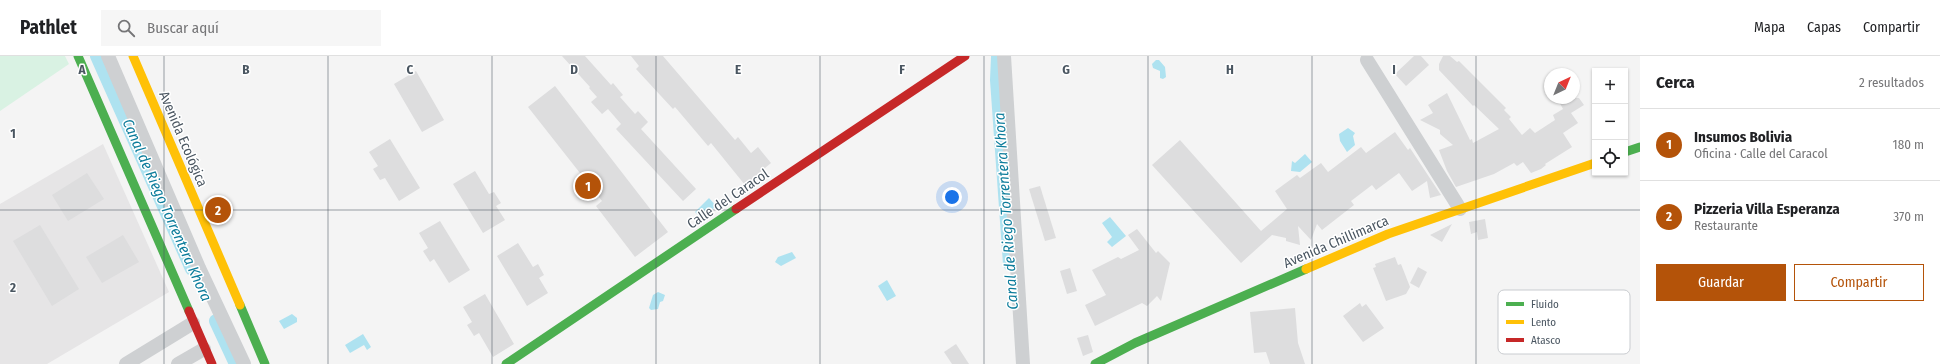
<!DOCTYPE html>
<html lang="es">
<meta charset="utf-8">
<style>
:root{--surface:#fff;--page:#f6f6f6;--text:#202124;--muted:#757577;--line:#e0e0e0;--accent:#b45309}
body{margin:0;font-family:"Fira Sans Condensed",sans-serif;background:var(--page);color:var(--text)}
.controls{position:absolute;right:12px;top:12px;display:grid;overflow:hidden;border-radius:0px;box-shadow:0 1px 3px #0004}
.controls button{width:36px;height:36px;display:grid;place-items:center;padding:0;border:0;border-bottom:1px solid var(--line);background:var(--surface);color:var(--text);font:20px sans-serif}
.compass{position:absolute;left:1544px;top:12px;width:36px;height:36px;border-radius:50%;background:var(--surface);box-shadow:0 1px 3px #0004;rotate:43deg}
.you{position:absolute;left:952px;top:141px;width:14px;height:14px;margin:-10px;border:3px solid #fff;border-radius:50%;background:#1a73e8;box-shadow:0 0 0 6px #1a73e833}
.badge{display:grid;place-items:center;width:26px;height:26px;border-radius:50%;background:var(--accent);color:#fff;font-size:13px;font-weight:700}
.pin{position:absolute;translate:-50% -50%;border:2px solid #fff;box-shadow:0 1px 4px #0006}
.list{margin:0;padding:0;list-style:none}
h2{display:flex;justify-content:space-between;align-items:center;height:52px;margin:0;padding:0 16px;font-size:17px}
h2 small{font-size:13px;font-weight:400;color:var(--muted)}
.list li{display:grid;grid-template-columns:26px 1fr auto;gap:12px;align-items:center;box-sizing:border-box;height:72px;padding:0 16px;border-top:1px solid var(--line)}
.list b{display:block;font-size:15px;white-space:nowrap}
.list p{margin:0;font-size:13px;white-space:nowrap;color:var(--muted)}
.list em{font-size:13px;font-style:normal;color:var(--muted)}
.actions{display:flex;gap:8px;padding:12px 16px}
.actions a{flex:1;padding:9px 0;border:1px solid var(--accent);border-radius:0px;text-align:center;font-size:14px;color:var(--accent)}
.actions .main{background:var(--accent);color:#fff}
.icon{flex:none;width:22px;height:22px;fill:none;stroke:currentColor;stroke-width:2;stroke-linecap:round;stroke-linejoin:round}
.map{position:relative;flex:none;width:1640px;height:308px;overflow:hidden}
header{display:flex;align-items:center;gap:24px;box-sizing:border-box;height:56px;padding:0 20px;background:var(--surface);border-bottom:1px solid var(--line)}
header strong{font-size:19px}
nav{display:flex;gap:22px;margin-inline-start:auto;font-size:14px}
.search{width:280px;height:36px;background:var(--page);display:flex;align-items:center;gap:10px;box-sizing:border-box;padding:0 14px;border-radius:0px;color:var(--muted);font-size:15px}
main{display:flex}
aside{flex:1;background:var(--surface)}
.map>svg:first-child{display:block}
</style>
<header>
<strong>Pathlet</strong>
<div class="search"><svg class="icon" aria-label="search" viewBox="0 0 24 24"><circle cx="10" cy="10" r="6"/><path d="M15 15l6 6"/></svg>Buscar aquí</div>
<nav><a>Mapa</a><a>Capas</a><a>Compartir</a></nav>
</header>
<main>
<div class="map">
<svg width="1640" height="308" viewBox="0 0 1640 308">
<rect width="100%" height="100%" fill="#f4f4f4"/>
<!-- education -->
<path fill="#e6e5e6" d="M 103,88 L 169,236 L 47,308 L 0,308 L 0,148 Z"/>
<!-- green -->
<path fill="#d9f2e3" d="M 0,0 L 65,0 L 69,8 L 0,55 Z"/>
<!-- water -->
<g fill="#aee2f0">
<path d="M 1156,4 L 1159,4 L 1165,11 L 1166,21 L 1163,23 L 1160,22 L 1160,15 L 1153,12 L 1152,8 Z"/>
<path d="M 1348,72 L 1355,77 L 1353,80 L 1355,89 L 1347,96 L 1340,85 L 1339,78 Z"/>
<path d="M 1305,98 L 1312,106 L 1300,116 L 1291,115 L 1292,105 L 1295,107 Z"/>
<path d="M 709,142 L 716,150 L 702,163 L 695,156 Z"/>
<path d="M 1110,161 L 1126,180 L 1112,191 L 1107,186 L 1112,181 L 1102,167 Z"/>
<path d="M 792,196 L 796,202 L 781,210 L 775,206 L 778,201 Z"/>
<path d="M 887,224 L 896,240 L 887,245 L 878,230 Z"/>
<path d="M 658,236 L 665,239 L 663,245 L 660,246 L 658,253 L 651,254 L 649,252 L 653,239 Z"/>
<path d="M 292,258 L 297,262 L 297,266 L 284,273 L 279,265 Z"/>
<path d="M 363,278 L 371,291 L 367,294 L 364,289 L 350,297 L 345,289 Z"/>
</g>
<g fill="none" stroke-linecap="round" stroke-linejoin="round">
<!-- canal -->
<g stroke="#aee2f0" stroke-width="14">
<path d="M 97,0 L 192,213"/>
<path d="M 998,1 L 997,24 L 1010,208"/>
<path d="M 216,265 L 236,308"/>
</g>
</g>
<!-- building -->
<g fill="#ddddde">
<path d="M 562,0 L 585,0 L 611,29 L 613,27 L 623,39 L 620,41 L 635,58 L 638,55 L 648,66 L 641,73 L 696,133 L 683,145 L 616,73 L 621,68 L 608,53 L 602,58 L 591,46 L 597,41 L 589,32 L 590,31 Z"/>
<path d="M 631,0 L 663,0 L 735,84 L 738,81 L 751,97 L 758,91 L 771,107 L 745,129 L 711,87 L 708,90 L 675,51 L 673,53 L 636,13 L 639,10 Z"/>
<path d="M 1414,0 L 1421,0 L 1429,9 L 1406,30 L 1395,18 Z"/>
<path d="M 1443,0 L 1450,0 L 1457,6 L 1459,5 L 1506,52 L 1504,54 L 1511,61 L 1509,63 L 1522,79 L 1530,72 L 1535,77 L 1555,64 L 1553,59 L 1563,53 L 1557,42 L 1579,42 L 1584,49 L 1571,57 L 1578,67 L 1563,77 L 1572,91 L 1545,108 L 1546,109 L 1541,113 L 1531,117 L 1523,106 L 1517,110 L 1514,107 L 1494,118 L 1456,131 L 1447,115 L 1439,94 L 1453,89 L 1440,78 L 1440,74 L 1420,64 L 1433,57 L 1428,49 L 1447,37 L 1470,84 L 1472,83 L 1473,87 L 1499,73 L 1474,49 L 1473,50 L 1439,14 L 1439,8 Z"/>
<path d="M 416,15 L 444,64 L 422,76 L 394,28 Z"/>
<path d="M 555,30 L 668,176 L 635,201 L 596,150 L 602,145 L 528,51 Z"/>
<path d="M 1395,76 L 1408,94 L 1410,92 L 1441,139 L 1430,142 L 1427,125 L 1412,135 L 1399,117 L 1376,134 L 1372,129 L 1351,145 L 1354,149 L 1322,174 L 1317,168 L 1311,184 L 1298,170 L 1300,189 L 1286,185 L 1286,182 L 1272,179 L 1241,207 L 1152,109 L 1180,84 L 1261,175 L 1287,153 L 1275,135 L 1290,124 L 1297,119 L 1300,122 L 1321,107 L 1328,116 L 1361,91 L 1366,97 Z"/>
<path d="M 390,83 L 420,132 L 399,145 L 385,122 L 380,124 L 373,113 L 378,110 L 369,96 Z"/>
<path d="M 475,115 L 489,138 L 494,136 L 501,147 L 496,150 L 505,164 L 483,177 L 453,128 Z"/>
<path d="M 87,117 L 104,143 L 68,165 L 52,139 Z"/>
<path d="M 1040,130 L 1056,182 L 1045,185 L 1029,133 Z"/>
<path d="M 1485,163 L 1488,182 L 1478,184 L 1477,176 L 1471,178 L 1469,166 Z"/>
<path d="M 440,165 L 470,214 L 449,227 L 434,203 L 430,206 L 423,195 L 428,192 L 419,177 Z"/>
<path d="M 1452,168 L 1442,186 L 1430,179 Z"/>
<path d="M 40,169 L 79,233 L 52,250 L 13,185 Z"/>
<path d="M 1137,173 L 1156,197 L 1158,195 L 1170,207 L 1161,245 L 1157,240 L 1147,250 L 1142,247 L 1095,270 L 1085,249 L 1106,239 L 1092,214 L 1118,201 L 1121,203 L 1139,194 L 1128,179 Z"/>
<path d="M 123,179 L 139,206 L 102,227 L 86,201 Z"/>
<path d="M 518,187 L 533,211 L 538,208 L 544,219 L 539,222 L 548,237 L 527,250 L 497,200 Z"/>
<path d="M 1395,201 L 1398,209 L 1401,208 L 1410,231 L 1406,238 L 1386,245 L 1373,212 L 1376,211 L 1375,208 Z"/>
<path d="M 1418,211 L 1427,216 L 1419,232 L 1410,227 Z"/>
<path d="M 1070,212 L 1077,235 L 1067,238 L 1060,215 Z"/>
<path d="M 485,238 L 514,288 L 493,301 L 479,277 L 474,280 L 467,269 L 472,266 L 463,251 Z"/>
<path d="M 1360,247 L 1362,251 L 1366,248 L 1384,272 L 1363,286 L 1343,260 Z"/>
<path d="M 1295,252 L 1298,287 L 1305,308 L 1270,308 L 1266,296 L 1254,297 L 1250,256 Z"/>
<path d="M 1088,279 L 1093,296 L 1083,300 L 1077,282 Z"/>
<path d="M 956,288 L 969,308 L 952,308 L 944,296 Z"/>
</g>
<g fill="none" stroke-linecap="round" stroke-linejoin="round">
<!-- street -->
<g stroke="#ced0d2" stroke-width="14">
<path d="M 108,0 L 199,212 L 244,308"/>
<path d="M 1004,0 L 1023,308"/>
<path d="M 1367,4 L 1460,153"/>
<path d="M 126,308 L 193,267"/>
<path d="M 178,308 L 204,293"/>
</g>
<!-- fast -->
<g stroke="#4caf50" stroke-width="9">
<path d="M 78,0 L 189,255"/>
<path d="M 1625,96 L 1640,91"/>
<path d="M 240,249 L 265,308"/>
<path d="M 506,308 L 736,153"/>
<path d="M 1095,308 L 1135,287 L 1306,213"/>
</g>
<!-- slow -->
<g stroke="#ffc107" stroke-width="9">
<path d="M 133,0 L 240,249"/>
<path d="M 1306,213 L 1388,178 L 1595,107"/>
</g>
<!-- jam -->
<g stroke="#c62828" stroke-width="9">
<path d="M 736,153 L 965,0"/>
<path d="M 189,255 L 212,308"/>
</g>
</g>
<!-- grid -->
<path fill="none" stroke="#4a5661" stroke-width="1" stroke-opacity="0.55" d="M 164,0 L 164,308M 328,0 L 328,308M 492,0 L 492,308M 656,0 L 656,308M 820,0 L 820,308M 984,0 L 984,308M 1148,0 L 1148,308M 1312,0 L 1312,308M 1476,0 L 1476,308M 0,154 L 1640,154"/>
<g text-anchor="middle" dominant-baseline="central" stroke-width="3" stroke-linejoin="round" paint-order="stroke">
<!-- street labels -->
<g font-size="14" fill="#4a5661" stroke="#fff">
<text transform="translate(183 83) rotate(67)">Avenida Ecológica</text>
<text transform="translate(728 143) rotate(-34)">Calle del Caracol</text>
<text transform="translate(1336 186) rotate(-23)">Avenida Chillimarca</text>
</g>
<!-- water labels -->
<g font-size="15" font-style="italic" fill="#0c7c9b" stroke="#fff">
<text transform="translate(167 154) rotate(66)">Canal de Riego Torrentera Khora</text>
<text transform="translate(1006 155) rotate(-94)">Canal de Riego Torrentera Khora</text>
</g>
</g>
<!-- legend -->
<rect x="1498" y="234" width="132" height="64" rx="6" fill="#fff" stroke="#c9ccd0" stroke-width="1"/>
<rect x="1506" y="246" width="18" height="4" fill="#4caf50"/>
<rect x="1506" y="264" width="18" height="4" fill="#ffc107"/>
<rect x="1506" y="282" width="18" height="4" fill="#c62828"/>
<g font-size="11" fill="#4a5661">
<text x="1531" y="252">Fluido</text>
<text x="1531" y="270">Lento</text>
<text x="1531" y="288">Atasco</text>
</g>
<g font-size="13" text-anchor="middle" font-weight="bold" fill="#4a5661" stroke="#fff" stroke-width="3" stroke-linejoin="round" paint-order="stroke">
<text x="82" y="18">A</text>
<text x="246" y="18">B</text>
<text x="410" y="18">C</text>
<text x="574" y="18">D</text>
<text x="738" y="18">E</text>
<text x="902" y="18">F</text>
<text x="1066" y="18">G</text>
<text x="1230" y="18">H</text>
<text x="1394" y="18">I</text>
<text x="13" y="82">1</text>
<text x="13" y="236">2</text>
</g>
</svg>
<div class="controls">
<button>+</button>
<button>−</button>
<button><svg class="icon" aria-label="locate" viewBox="0 0 24 24"><circle cx="12" cy="12" r="6"/><path d="M12 2v4M12 18v4M2 12h4M18 12h4"/></svg></button>
</div>
<svg class="compass" viewBox="-18 -18 36 36"><path d="M0-13l5 13h-10z" fill="#e53935"/><path d="M0 13l5-13h-10z" fill="#757577"/></svg>
<div class="you"></div>
<div class="pin badge" style="left:588px;top:130px">1</div>
<div class="pin badge" style="left:218px;top:154px">2</div>
</div>
<aside>
<h2>Cerca<small>2 resultados</small></h2>
<ul class="list">
<li><span class="badge">1</span><div><b>Insumos Bolivia</b><p>Oficina · Calle del Caracol</p></div><em>180 m</em></li>
<li><span class="badge">2</span><div><b>Pizzeria Villa Esperanza</b><p>Restaurante</p></div><em>370 m</em></li>
</ul>
<div class="actions"><a class="main">Guardar</a><a>Compartir</a></div>
</aside>
</main>
